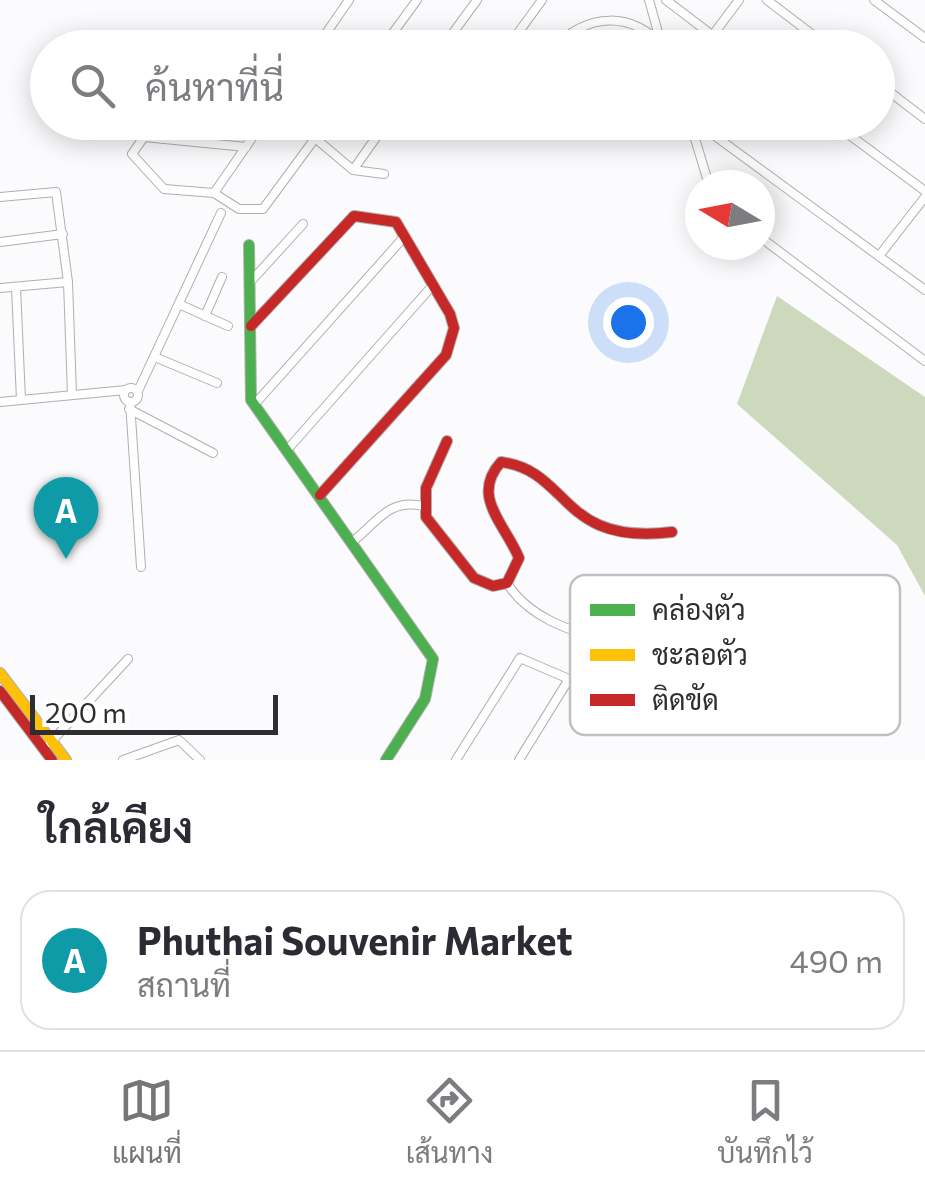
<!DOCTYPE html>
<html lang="th">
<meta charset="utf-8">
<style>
:root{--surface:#fff;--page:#f2f2f3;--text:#2b2b33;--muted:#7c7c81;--line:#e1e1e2;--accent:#767678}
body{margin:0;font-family:Commissioner,Sarabun,sans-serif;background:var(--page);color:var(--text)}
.compass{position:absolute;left:685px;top:170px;width:90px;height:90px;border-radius:50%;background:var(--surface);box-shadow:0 5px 25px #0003;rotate:280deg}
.scale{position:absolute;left:30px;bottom:25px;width:248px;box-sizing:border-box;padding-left:10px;border:5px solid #2e2e30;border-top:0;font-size:28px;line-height:35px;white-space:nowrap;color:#2e2e30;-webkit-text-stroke:8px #fff;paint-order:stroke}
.you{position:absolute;left:628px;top:322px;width:35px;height:35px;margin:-25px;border:8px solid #fff;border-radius:50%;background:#1a73e8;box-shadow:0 0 0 15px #1a73e833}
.badge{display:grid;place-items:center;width:65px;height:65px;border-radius:50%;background:var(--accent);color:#fff;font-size:32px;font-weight:700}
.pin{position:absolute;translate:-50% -82px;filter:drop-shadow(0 2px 5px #0008)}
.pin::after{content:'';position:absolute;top:52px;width:35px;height:30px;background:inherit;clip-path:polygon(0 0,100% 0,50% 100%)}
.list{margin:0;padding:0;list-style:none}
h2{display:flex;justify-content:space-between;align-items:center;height:130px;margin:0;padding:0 40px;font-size:42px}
h2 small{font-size:32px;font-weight:400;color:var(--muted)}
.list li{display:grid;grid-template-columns:65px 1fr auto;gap:30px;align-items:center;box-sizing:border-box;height:140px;margin:0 20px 20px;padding:0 20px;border:2px solid var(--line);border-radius:30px}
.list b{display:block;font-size:38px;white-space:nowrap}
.list p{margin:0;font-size:32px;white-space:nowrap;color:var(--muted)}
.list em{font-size:32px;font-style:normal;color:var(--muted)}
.icon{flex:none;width:55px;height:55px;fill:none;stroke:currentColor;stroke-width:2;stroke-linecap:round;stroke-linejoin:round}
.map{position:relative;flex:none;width:925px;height:760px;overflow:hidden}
.search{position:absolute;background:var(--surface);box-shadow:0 5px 25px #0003;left:30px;right:30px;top:30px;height:110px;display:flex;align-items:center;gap:25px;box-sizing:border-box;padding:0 35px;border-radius:55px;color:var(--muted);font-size:38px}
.sheet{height:290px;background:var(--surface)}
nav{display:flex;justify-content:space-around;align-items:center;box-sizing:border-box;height:140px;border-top:2px solid var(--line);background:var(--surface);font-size:28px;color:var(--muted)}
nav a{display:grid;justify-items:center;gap:5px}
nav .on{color:var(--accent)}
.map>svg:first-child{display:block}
</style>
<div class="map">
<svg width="925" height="760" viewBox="0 0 925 760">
<rect width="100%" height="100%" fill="#fbfbfd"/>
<!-- forest -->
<path fill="#ccd9bc" d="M 777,296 L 925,397 L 925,596 L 897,545 L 737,404 Z"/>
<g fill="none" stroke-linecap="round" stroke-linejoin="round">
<defs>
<g id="street">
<path d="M 649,0 L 661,43"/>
<path d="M 666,0 L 729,48"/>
<path d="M 767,0 L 830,48"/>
<path d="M 874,0 L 925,38"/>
<path d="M 323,37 L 336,48"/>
<path d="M 316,48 L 349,0"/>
<path d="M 382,48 L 417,0"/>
<path d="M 442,48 L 477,0"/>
<path d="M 507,48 L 542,0"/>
<path d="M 555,48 C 584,13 635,10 663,48"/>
<path d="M 703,48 L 739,0"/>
<path d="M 878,83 L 925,119"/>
<path d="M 690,122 L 709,185"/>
<path d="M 696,122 L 925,290"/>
<path d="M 832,122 L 925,191"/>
<path d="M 315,138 L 353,170 L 384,174"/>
<path d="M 353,170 L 387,122"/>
<path d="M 214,193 L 164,189 L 132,154 L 144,137 L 246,147"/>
<path d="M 214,193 L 239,209 L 263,209 L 327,122"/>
<path d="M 214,193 L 263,122"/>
<path d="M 0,197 L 56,192 L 68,282 L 72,395"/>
<path d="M 760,237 L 925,361"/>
<path d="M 0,242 L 63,234"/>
<path d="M 879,256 L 925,197"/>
<path d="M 253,279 L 303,224"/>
<path d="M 16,287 L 21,400"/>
<path d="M 0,288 L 68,282"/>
<path d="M 181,305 L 228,326"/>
<path d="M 205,316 L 222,277"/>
<path d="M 157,358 L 217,383"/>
<circle cx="131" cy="395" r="7"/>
<path d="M 138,391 L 221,213"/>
<path d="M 0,402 L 126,390"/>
<path d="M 130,402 L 141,567"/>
<path d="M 254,405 L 405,236"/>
<path d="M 129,409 L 213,453"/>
<path d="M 287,450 L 433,285"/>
<path d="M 351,543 C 377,523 388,498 423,506"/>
<path d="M 507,583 C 528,617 568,630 606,641"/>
<path d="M 50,743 L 128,659"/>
<path d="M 123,760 L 179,740 L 200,760"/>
<path d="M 456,760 L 520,658 L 569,679 L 519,760"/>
</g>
<path id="fast" d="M 249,245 L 251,400 L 433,659 L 425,699 L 386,760"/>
<path id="slow" d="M 0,673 L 66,760"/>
<g id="jam">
<path d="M 251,326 L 354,216 L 396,222 L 450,314 L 454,328 L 446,355 L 320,495"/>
<path d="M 447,441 L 426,488 L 426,517 L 474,578 L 493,586 L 507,583 L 519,558 C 505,524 470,496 501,462 C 571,471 559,546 672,532"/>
<path d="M 0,691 L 52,760"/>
</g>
</defs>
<!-- street casing -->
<use href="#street" stroke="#afafb0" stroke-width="10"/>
<!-- fast casing -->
<use href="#fast" stroke="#afafb0" stroke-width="12"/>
<!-- slow casing -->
<use href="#slow" stroke="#afafb0" stroke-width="12"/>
<!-- jam casing -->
<use href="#jam" stroke="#afafb0" stroke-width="12"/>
<!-- street -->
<use href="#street" stroke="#fefeff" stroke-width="8"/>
<!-- fast -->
<use href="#fast" stroke="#4caf50" stroke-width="10"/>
<!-- slow -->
<use href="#slow" stroke="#ffc107" stroke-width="10"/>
<!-- jam -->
<use href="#jam" stroke="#c62828" stroke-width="10"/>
</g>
<!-- legend -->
<rect x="570" y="575" width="330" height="160" rx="15" fill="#fff" stroke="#c0c0c1" stroke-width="2.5"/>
<rect x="590" y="604" width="45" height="12" fill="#4caf50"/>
<rect x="590" y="649" width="45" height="12" fill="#ffc107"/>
<rect x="590" y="694" width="45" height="12" fill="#c62828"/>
<g font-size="28" fill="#2e2e30">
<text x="652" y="620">คล่องตัว</text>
<text x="652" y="665">ชะลอตัว</text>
<text x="652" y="710">ติดขัด</text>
</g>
</svg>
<svg class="compass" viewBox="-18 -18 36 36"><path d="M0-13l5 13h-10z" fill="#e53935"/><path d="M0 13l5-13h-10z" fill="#7c7c81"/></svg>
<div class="scale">200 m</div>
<div class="you"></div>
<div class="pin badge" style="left:66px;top:559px;background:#0f9aa8">A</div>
<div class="search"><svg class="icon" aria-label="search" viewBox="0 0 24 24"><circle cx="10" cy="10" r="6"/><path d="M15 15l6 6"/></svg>ค้นหาที่นี่</div>
</div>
<section class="sheet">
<h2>ใกล้เคียง<small></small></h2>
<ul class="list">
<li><span class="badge" style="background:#0f9aa8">A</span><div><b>Phuthai Souvenir Market</b><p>สถานที่</p></div><em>490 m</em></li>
</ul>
</section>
<nav>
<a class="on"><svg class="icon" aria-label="map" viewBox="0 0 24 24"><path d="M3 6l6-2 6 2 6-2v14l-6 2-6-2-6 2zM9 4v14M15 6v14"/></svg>แผนที่</a>
<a><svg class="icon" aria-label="directions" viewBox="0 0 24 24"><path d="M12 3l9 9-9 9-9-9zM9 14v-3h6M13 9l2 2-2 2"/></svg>เส้นทาง</a>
<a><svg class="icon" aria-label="saved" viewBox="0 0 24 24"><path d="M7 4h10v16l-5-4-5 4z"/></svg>บันทึกไว้</a>
</nav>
